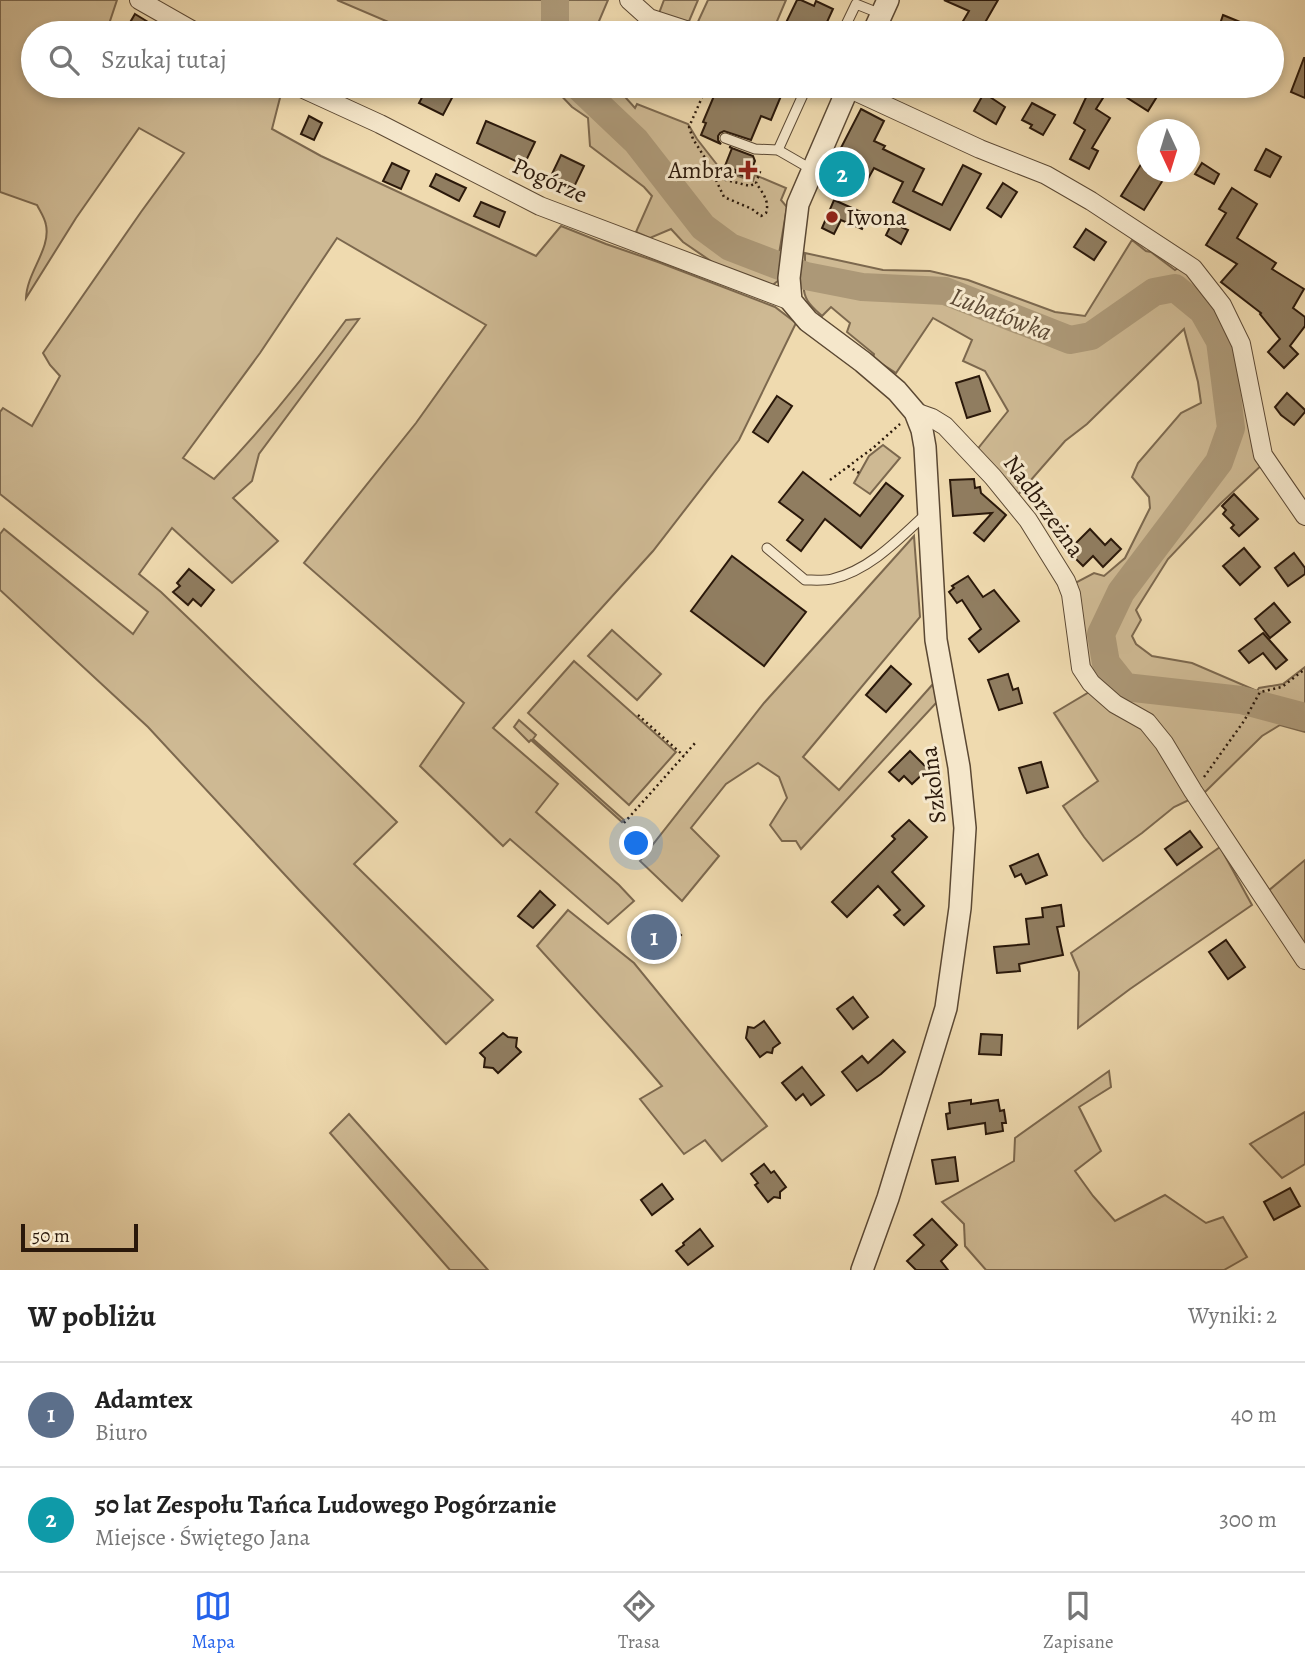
<!DOCTYPE html>
<html lang="pl">
<meta charset="utf-8">
<style>
:root{--surface:#fff;--page:#f6f6f6;--text:#222;--muted:#767676;--line:#e0e0e0;--accent:#2563eb}
body{margin:0;font-family:Alegreya,serif;background:var(--page);color:var(--text)}
.compass{position:absolute;left:1137px;top:119px;width:63px;height:63px;border-radius:50%;background:var(--surface);box-shadow:0 4px 10px #0003;rotate:176deg}
.scale{position:absolute;left:21px;bottom:18px;width:117px;box-sizing:border-box;padding-left:7px;border:4px solid #2a180a;border-top:0;font-size:19px;line-height:24px;white-space:nowrap;color:#2a180a;-webkit-text-stroke:5px #f5e7cb;paint-order:stroke}
.you{position:absolute;left:637px;top:844px;width:24px;height:24px;margin:-18px;border:5px solid #fff;border-radius:50%;background:#1a73e8;box-shadow:0 0 0 10px #1a73e833}
.badge{display:grid;place-items:center;width:46px;height:46px;border-radius:50%;background:var(--accent);color:#fff;font-size:23px;font-weight:700}
.pin{position:absolute;translate:-50% -50%;border:4px solid #fff;box-shadow:0 2px 7px #0006}
.list{margin:0;padding:0;list-style:none}
h2{display:flex;justify-content:space-between;align-items:center;height:91px;margin:0;padding:0 28px;font-size:30px}
h2 small{font-size:23px;font-weight:400;color:var(--muted)}
.list li{display:grid;grid-template-columns:46px 1fr auto;gap:21px;align-items:center;box-sizing:border-box;height:105px;padding:0 28px;border-top:2px solid var(--line)}
.list b{display:block;font-size:26px;white-space:nowrap}
.list p{margin:0;font-size:23px;white-space:nowrap;color:var(--muted)}
.list em{font-size:23px;font-style:normal;color:var(--muted)}
.icon{flex:none;width:38px;height:38px;fill:none;stroke:currentColor;stroke-width:2;stroke-linecap:round;stroke-linejoin:round}
.map{position:relative;flex:none;width:1305px;height:1270px;overflow:hidden}
.search{position:absolute;background:var(--surface);box-shadow:0 4px 10px #0003;left:21px;right:21px;top:21px;height:77px;display:flex;align-items:center;gap:18px;box-sizing:border-box;padding:0 24px;border-radius:38px;color:var(--muted);font-size:26px}
.sheet{height:301px;background:var(--surface)}
nav{display:flex;justify-content:space-around;align-items:center;box-sizing:border-box;height:98px;border-top:2px solid var(--line);background:var(--surface);font-size:19px;color:var(--muted)}
nav a{display:grid;justify-items:center;gap:4px}
nav .on{color:var(--accent)}
.map>svg:first-child{display:block}
</style>
<div class="map">
<svg width="1305" height="1270" viewBox="0 0 1305 1270">
<rect width="100%" height="100%" fill="#efdaaf"/>
<filter id="stains"><feTurbulence type="fractalNoise" baseFrequency=".00286" numOctaves="4"/><feColorMatrix values="0 0 0 0 .2 0 0 0 0 .09 0 0 0 0 .02 0 0 0 .5 -.17"/></filter>
<radialGradient id="worn" r=".72"><stop offset=".6" stop-color="#630" stop-opacity="0"/><stop offset="1" stop-color="#630" stop-opacity=".3"/></radialGradient>
<!-- green -->
<g fill="#ceb993" stroke="#7c684e" stroke-width="2">
<path d="M 0,0 L 117,0 L 106,33 L 33,33 L 33,86 L 275,86 L 282,90 L 272,129 L 321,156 L 536,256 L 561,226 L 606,244 L 658,262 L 775,307 L 796,323 L 739,440 L 653,551 L 493,728 L 558,784 L 536,812 L 619,885 L 634,901 L 608,924 L 510,839 L 503,846 L 420,766 L 464,703 L 304,563 L 416,423 L 486,325 L 337,238 L 260,353 L 183,458 L 214,479 C 262,430 306,375 346,320 L 359,319 L 259,454 L 252,481 L 233,498 L 278,541 L 232,583 L 172,528 L 139,574 L 161,592 L 204,633 L 397,822 L 354,864 L 493,1000 L 446,1044 L 299,890 L 148,727 L 0,590 L 0,534 L 4,529 L 133,634 L 148,612 L 0,494 L 0,412 L 3,408 L 32,426 L 60,376 L 50,365 L 43,353 L 141,212 L 184,153 L 139,128 L 76,218 L 26,298 C 27,272 51,249 46,225 C 45,218 40,211 37,205 L 0,192 Z"/>
<path d="M 337,0 L 608,0 L 594,33 L 448,33 L 441,31 L 440,33 L 414,33 Z"/>
<path d="M 664,0 L 698,0 L 687,26 L 658,16 Z"/>
<path d="M 708,0 L 786,0 L 772,33 L 709,33 L 703,32 L 696,26 Z"/>
<path d="M 552,86 L 626,86 L 625,97 L 635,108 L 637,104 L 688,124 L 697,139 L 722,171 L 753,181 L 755,175 L 786,188 L 781,200 L 787,207 L 779,254 L 733,239 L 702,216 L 646,140 L 617,114 L 608,124 C 614,128 621,132 626,137 C 654,165 669,204 698,232 C 720,253 751,263 779,275 L 779,280 L 770,287 L 721,268 L 683,242 L 671,229 L 650,238 L 636,232 L 652,196 L 644,187 L 590,146 L 588,118 L 572,107 Z"/>
<path d="M 1132,240 L 1146,251 L 1151,252 L 1175,270 L 1181,266 L 1201,287 L 1233,339 L 1264,463 L 1220,504 L 1168,559 L 1136,610 L 1141,620 L 1132,636 L 1136,644 L 1152,656 L 1192,663 L 1257,691 L 1259,688 L 1283,684 L 1305,667 L 1305,732 L 1280,725 L 1262,736 L 1203,794 L 1122,701 L 1086,666 L 1075,583 L 1094,573 L 1104,576 L 1125,558 L 1150,508 L 1149,497 L 1132,477 L 1138,463 L 1181,413 L 1201,403 L 1198,382 L 1184,329 L 1087,424 L 1065,441 L 1017,496 L 976,451 L 1008,411 L 985,371 L 963,361 L 972,340 L 933,318 L 896,373 L 873,358 L 874,354 L 847,332 L 850,323 L 831,307 L 822,316 C 811,306 802,299 804,282 L 850,293 L 928,297 L 957,304 L 963,293 L 929,285 L 864,281 L 816,274 L 805,263 L 805,253 L 883,270 L 930,271 L 968,280 L 1055,312 L 1085,316 Z"/>
<path d="M 883,445 L 900,458 L 870,494 L 854,483 L 869,456 Z"/>
<path d="M 914,536 L 920,617 L 803,757 L 839,790 L 933,684 L 937,702 L 801,849 L 796,841 L 782,841 L 770,825 L 787,798 L 779,777 L 758,763 L 726,784 L 691,828 L 719,856 L 682,901 L 640,861 L 764,703 Z"/>
<path d="M 612,630 L 661,674 L 637,700 L 588,656 Z"/>
<path d="M 574,661 L 676,752 L 629,805 L 528,713 Z"/>
<path d="M 1091,691 L 1143,726 L 1193,798 L 1174,807 L 1142,833 L 1103,861 L 1084,837 L 1063,806 L 1098,781 L 1054,713 Z"/>
<path d="M 519,720 L 536,735 L 533,739 L 624,820 L 622,822 L 531,740 L 529,742 L 514,727 Z"/>
<path d="M 1220,847 L 1252,905 L 1130,989 L 1078,1028 L 1079,972 L 1071,953 Z"/>
<path d="M 1305,860 L 1305,950 L 1268,891 Z"/>
<path d="M 568,910 L 634,963 L 767,1126 L 722,1161 L 705,1140 L 684,1154 L 640,1099 L 662,1086 L 632,1051 L 537,946 Z"/>
<path d="M 1109,1071 L 1111,1087 L 1079,1107 L 1101,1151 L 1075,1171 L 1093,1196 L 1115,1221 L 1165,1195 L 1206,1223 L 1223,1217 L 1247,1257 L 1224,1270 L 986,1270 L 965,1246 L 964,1224 L 942,1202 L 1014,1161 L 1015,1138 Z"/>
<path d="M 1305,1112 L 1305,1164 L 1282,1178 L 1250,1144 Z"/>
<path d="M 349,1114 L 488,1270 L 450,1270 L 330,1133 Z"/>
</g>
<g fill="none" stroke-linecap="round" stroke-linejoin="round">
<!-- river -->
<g stroke="#ac9877" stroke-width="28">
<path d="M 555,0 L 555,33"/>
<path d="M 578,86 L 636,141 L 703,227 L 730,247 L 806,276 L 862,287 L 945,291 L 1070,340 L 1091,336 L 1154,292 L 1175,288 L 1203,311 L 1220,341 L 1231,428 L 1219,462 L 1121,592 L 1101,634 L 1106,663 L 1125,687 L 1241,700 L 1305,717"/>
</g>
</g>
<!-- building -->
<g fill="#907d60" stroke="#2a180a" stroke-width="2">
<path d="M 797,0 L 801,0 L 814,6 L 816,1 L 833,9 L 822,33 L 781,33 Z"/>
<path d="M 944,0 L 998,0 L 979,33 L 956,33 L 969,11 Z"/>
<path d="M 135,14 L 166,33 L 140,33 L 128,26 Z"/>
<path d="M 1223,15 L 1267,33 L 1217,33 Z"/>
<path d="M 1304,58 L 1305,58 L 1305,98 L 1291,92 Z"/>
<path d="M 428,86 L 433,86 L 453,96 L 443,115 L 419,103 Z"/>
<path d="M 691,86 L 780,86 L 776,94 L 781,96 L 771,120 L 761,116 L 751,140 L 724,131 L 720,133 L 718,136 L 718,140 L 721,144 L 701,135 L 706,123 L 703,122 L 714,96 Z"/>
<path d="M 1095,86 L 1144,86 L 1158,95 L 1148,111 L 1110,87 L 1096,109 L 1110,118 L 1092,148 L 1098,151 L 1089,169 L 1070,159 L 1085,130 L 1074,123 L 1089,91 L 1091,92 Z"/>
<path d="M 984,93 L 1005,107 L 996,124 L 974,111 Z"/>
<path d="M 1032,103 L 1055,115 L 1043,135 L 1030,128 L 1032,125 L 1022,120 Z"/>
<path d="M 861,109 L 884,121 L 874,141 L 885,146 L 883,149 L 924,169 L 913,191 L 942,205 L 963,165 L 981,174 L 950,230 L 893,202 L 903,182 L 874,168 L 864,186 L 830,169 Z"/>
<path d="M 309,116 L 322,123 L 314,140 L 301,134 Z"/>
<path d="M 486,121 L 535,142 L 524,165 L 477,143 Z"/>
<path d="M 729,147 L 753,156 L 755,161 L 748,178 L 735,173 L 736,170 L 725,166 L 732,148 Z"/>
<path d="M 1266,149 L 1281,157 L 1270,177 L 1255,170 Z"/>
<path d="M 561,155 L 584,166 L 574,187 L 551,176 Z"/>
<path d="M 1147,155 L 1147,172 L 1168,172 L 1144,210 L 1121,196 Z"/>
<path d="M 392,163 L 409,171 L 401,189 L 383,181 Z"/>
<path d="M 1202,163 L 1219,174 L 1214,184 L 1195,174 Z"/>
<path d="M 436,174 L 466,188 L 459,201 L 430,186 Z"/>
<path d="M 1003,183 L 1017,192 L 1001,217 L 987,208 Z"/>
<path d="M 1232,188 L 1257,204 L 1237,238 L 1276,263 L 1272,269 L 1304,289 L 1293,308 L 1305,317 L 1305,326 L 1290,346 L 1298,354 L 1284,368 L 1268,352 L 1280,339 L 1260,314 L 1261,313 L 1221,282 L 1237,264 L 1206,245 L 1226,213 L 1219,209 Z"/>
<path d="M 834,200 L 868,215 L 862,229 L 841,220 L 834,234 L 822,228 Z"/>
<path d="M 481,202 L 505,212 L 499,227 L 474,216 Z"/>
<path d="M 892,223 L 908,230 L 901,244 L 886,235 Z"/>
<path d="M 1086,229 L 1106,242 L 1094,260 L 1074,247 Z"/>
<path d="M 979,376 L 990,411 L 967,418 L 956,383 Z"/>
<path d="M 1287,393 L 1305,410 L 1305,412 L 1294,425 L 1281,415 L 1275,407 Z"/>
<path d="M 777,396 L 792,406 L 768,442 L 753,432 Z"/>
<path d="M 803,472 L 860,516 L 886,483 L 903,496 L 861,548 L 825,519 L 801,551 L 787,540 L 803,520 L 779,502 Z"/>
<path d="M 974,479 L 975,488 L 980,487 L 981,493 L 1006,515 L 984,541 L 974,533 L 992,513 L 953,516 L 950,480 Z"/>
<path d="M 1234,494 L 1258,519 L 1239,536 L 1231,528 L 1234,525 L 1223,514 L 1226,510 L 1222,506 Z"/>
<path d="M 1090,529 L 1105,545 L 1111,539 L 1121,549 L 1103,567 L 1093,556 L 1083,566 L 1068,551 Z"/>
<path d="M 1244,548 L 1260,567 L 1240,585 L 1223,566 Z"/>
<path d="M 1294,553 L 1305,568 L 1305,574 L 1288,586 L 1275,568 Z"/>
<path d="M 732,556 L 806,612 L 764,666 L 691,611 Z"/>
<path d="M 189,569 L 214,590 L 201,606 L 193,599 L 188,605 L 173,592 L 180,586 L 177,583 Z"/>
<path d="M 968,576 L 983,597 L 994,590 L 1019,621 L 979,652 L 969,639 L 981,629 L 962,600 L 957,603 L 949,592 L 954,588 L 952,586 Z"/>
<path d="M 1274,603 L 1290,622 L 1270,638 L 1255,619 Z"/>
<path d="M 1263,633 L 1287,660 L 1276,669 L 1263,653 L 1249,663 L 1239,651 Z"/>
<path d="M 891,666 L 911,684 L 886,712 L 866,695 Z"/>
<path d="M 1008,674 L 1013,690 L 1018,688 L 1022,703 L 999,710 L 988,680 Z"/>
<path d="M 910,751 L 928,769 L 912,784 L 904,776 L 899,781 L 889,772 Z"/>
<path d="M 1041,762 L 1048,787 L 1027,793 L 1019,768 Z"/>
<path d="M 909,820 L 927,837 L 892,872 L 924,906 L 904,925 L 894,915 L 900,910 L 878,886 L 847,917 L 832,902 L 895,839 L 892,836 Z"/>
<path d="M 1190,831 L 1202,847 L 1177,865 L 1165,849 Z"/>
<path d="M 1038,854 L 1047,875 L 1026,884 L 1021,874 L 1015,877 L 1010,866 Z"/>
<path d="M 540,891 L 555,905 L 533,928 L 518,916 Z"/>
<path d="M 1061,905 L 1064,926 L 1057,927 L 1063,955 L 1019,964 L 1020,971 L 997,973 L 994,947 L 1029,944 L 1026,919 L 1043,917 L 1042,908 Z"/>
<path d="M 659,915 L 681,935 L 659,957 L 638,934 Z"/>
<path d="M 1226,940 L 1245,967 L 1228,979 L 1209,952 Z"/>
<path d="M 853,997 L 868,1017 L 853,1029 L 837,1009 Z"/>
<path d="M 764,1021 L 780,1043 L 773,1048 L 772,1053 L 767,1052 L 760,1057 L 746,1038 L 748,1027 L 754,1028 Z"/>
<path d="M 503,1033 L 508,1037 L 517,1038 L 516,1047 L 521,1052 L 498,1073 L 493,1068 L 484,1067 L 485,1058 L 480,1053 Z"/>
<path d="M 981,1034 L 1002,1035 L 1001,1055 L 979,1054 Z"/>
<path d="M 893,1040 L 905,1052 L 881,1074 L 857,1091 L 842,1072 L 862,1056 L 868,1063 Z"/>
<path d="M 802,1067 L 824,1095 L 811,1105 L 803,1094 L 796,1100 L 782,1083 Z"/>
<path d="M 971,1100 L 971,1104 L 998,1100 L 1000,1111 L 1004,1110 L 1006,1123 L 1002,1123 L 1003,1131 L 986,1134 L 985,1123 L 948,1129 L 946,1114 L 950,1113 L 949,1103 Z"/>
<path d="M 955,1157 L 958,1181 L 936,1184 L 932,1160 Z"/>
<path d="M 764,1164 L 771,1173 L 774,1171 L 786,1187 L 780,1192 L 780,1198 L 774,1197 L 768,1202 L 755,1185 L 758,1183 L 751,1174 Z"/>
<path d="M 662,1184 L 673,1199 L 652,1215 L 641,1200 Z"/>
<path d="M 1290,1188 L 1300,1206 L 1274,1220 L 1264,1202 Z"/>
<path d="M 932,1219 L 957,1245 L 941,1261 L 948,1270 L 916,1270 L 907,1261 L 924,1245 L 914,1235 Z"/>
<path d="M 700,1229 L 713,1246 L 688,1265 L 676,1251 L 684,1245 L 683,1243 Z"/>
</g>
<g fill="none" stroke-linecap="round" stroke-linejoin="round">
<defs>
<g id="service">
<path d="M 842,33 L 856,4 L 881,14"/>
<path d="M 725,138 L 755,149 L 778,150 L 811,169"/>
<path d="M 778,150 L 807,86"/>
<path d="M 767,548 L 805,580 C 813,580 824,581 832,579 C 870,570 899,539 927,513"/>
</g>
<g id="minor">
<path d="M 139,0 L 197,33"/>
<path d="M 629,0 L 649,18 L 695,33"/>
<path d="M 297,86 L 380,124 L 540,206 L 791,301"/>
<path d="M 838,86 L 848,88 L 980,149 L 1046,175 L 1091,201 L 1193,268 L 1222,305 L 1241,344 L 1263,455 L 1305,516"/>
<path d="M 915,412 L 932,418 L 945,426 L 993,477 L 1028,520 L 1066,581 L 1071,594 L 1081,668 L 1091,683 L 1115,704 L 1147,722 L 1164,743 L 1193,791 L 1305,960"/>
</g>
<g id="tertiary">
<path d="M 873,33 L 888,0"/>
<path d="M 849,86 L 798,204 L 789,278 L 791,301 L 808,321 L 863,362 L 897,391 L 915,412 L 922,430 L 925,447 L 936,640 L 959,767 L 965,828 L 960,908 L 946,1008 L 888,1198 L 862,1270"/>
</g>
</defs>
<!-- service casing -->
<use href="#service" stroke="#5b4833" stroke-width="11"/>
<!-- minor casing -->
<use href="#minor" stroke="#5b4833" stroke-width="20"/>
<!-- tertiary casing -->
<use href="#tertiary" stroke="#5b4833" stroke-width="24"/>
<!-- path -->
<g stroke="#2a180a" stroke-width="2.5" stroke-dasharray="2 3.5" stroke-linecap="butt">
<path d="M 707,86 L 689,127 L 693,139 L 707,161 L 724,197 L 752,209 L 761,216 L 766,213 C 770,201 762,192 756,183 L 761,169"/>
<path d="M 714,177 L 750,186 L 756,183"/>
<path d="M 848,466 L 859,473"/>
<path d="M 830,480 L 873,448 L 900,424"/>
<path d="M 638,715 L 684,756"/>
<path d="M 1204,777 L 1244,721 L 1260,692 L 1282,687 L 1305,669"/>
<path d="M 624,823 L 696,742"/>
</g>
<!-- service -->
<use href="#service" stroke="#f5e7cb" stroke-width="9"/>
<!-- minor -->
<use href="#minor" stroke="#f5e7cb" stroke-width="18"/>
<!-- tertiary -->
<use href="#tertiary" stroke="#f5e7cb" stroke-width="21"/>
</g>
<!-- markers -->
<g fill="#8f2418" stroke="#f5e7cb" stroke-width="2.5">
<path d="M744.5 159.5h7v7h7v7h-7v7h-7v-7h-7v-7h7z"/>
<circle cx="832" cy="217" r="7"/>
</g>
<g text-anchor="middle" dominant-baseline="central" stroke-width="6" stroke-linejoin="round" paint-order="stroke">
<!-- poi labels -->
<g font-size="24" fill="#2a180a" stroke="#f5e7cb" text-anchor="end">
<text x="734" y="170">Ambra</text>
<text x="846" y="217" text-anchor="start">Iwona</text>
</g>
<!-- street labels -->
<g font-size="24" fill="#2a180a" stroke="#f5e7cb">
<text transform="translate(550 180) rotate(24)">Pogórze</text>
<text transform="translate(1044 506) rotate(54)">Nadbrzeżna</text>
<text transform="translate(933 785) rotate(-97)">Szkolna</text>
</g>
<!-- water labels -->
<g font-size="26" font-style="italic" fill="#5e4b36" stroke="#f5e7cb">
<text transform="translate(1001 314) rotate(21)">Lubatówka</text>
</g>
</g>
<rect width="100%" height="100%" filter="url(#stains)"/>
<rect width="100%" height="100%" fill="url(#worn)"/>
</svg>
<svg class="compass" viewBox="-18 -18 36 36"><path d="M0-13l5 13h-10z" fill="#e53935"/><path d="M0 13l5-13h-10z" fill="#767676"/></svg>
<div class="scale">50 m</div>
<div class="you"></div>
<div class="pin badge" style="left:654px;top:937px;background:#5c6f8a">1</div>
<div class="pin badge" style="left:842px;top:174px;background:#0f9aa8">2</div>
<div class="search"><svg class="icon" aria-label="search" viewBox="0 0 24 24"><circle cx="10" cy="10" r="6"/><path d="M15 15l6 6"/></svg>Szukaj tutaj</div>
</div>
<section class="sheet">
<h2>W pobliżu<small>Wyniki: 2</small></h2>
<ul class="list">
<li><span class="badge" style="background:#5c6f8a">1</span><div><b>Adamtex</b><p>Biuro</p></div><em>40 m</em></li>
<li><span class="badge" style="background:#0f9aa8">2</span><div><b>50 lat Zespołu Tańca Ludowego Pogórzanie</b><p>Miejsce · Świętego Jana</p></div><em>300 m</em></li>
</ul>
</section>
<nav>
<a class="on"><svg class="icon" aria-label="map" viewBox="0 0 24 24"><path d="M3 6l6-2 6 2 6-2v14l-6 2-6-2-6 2zM9 4v14M15 6v14"/></svg>Mapa</a>
<a><svg class="icon" aria-label="directions" viewBox="0 0 24 24"><path d="M12 3l9 9-9 9-9-9zM9 14v-3h6M13 9l2 2-2 2"/></svg>Trasa</a>
<a><svg class="icon" aria-label="saved" viewBox="0 0 24 24"><path d="M7 4h10v16l-5-4-5 4z"/></svg>Zapisane</a>
</nav>
